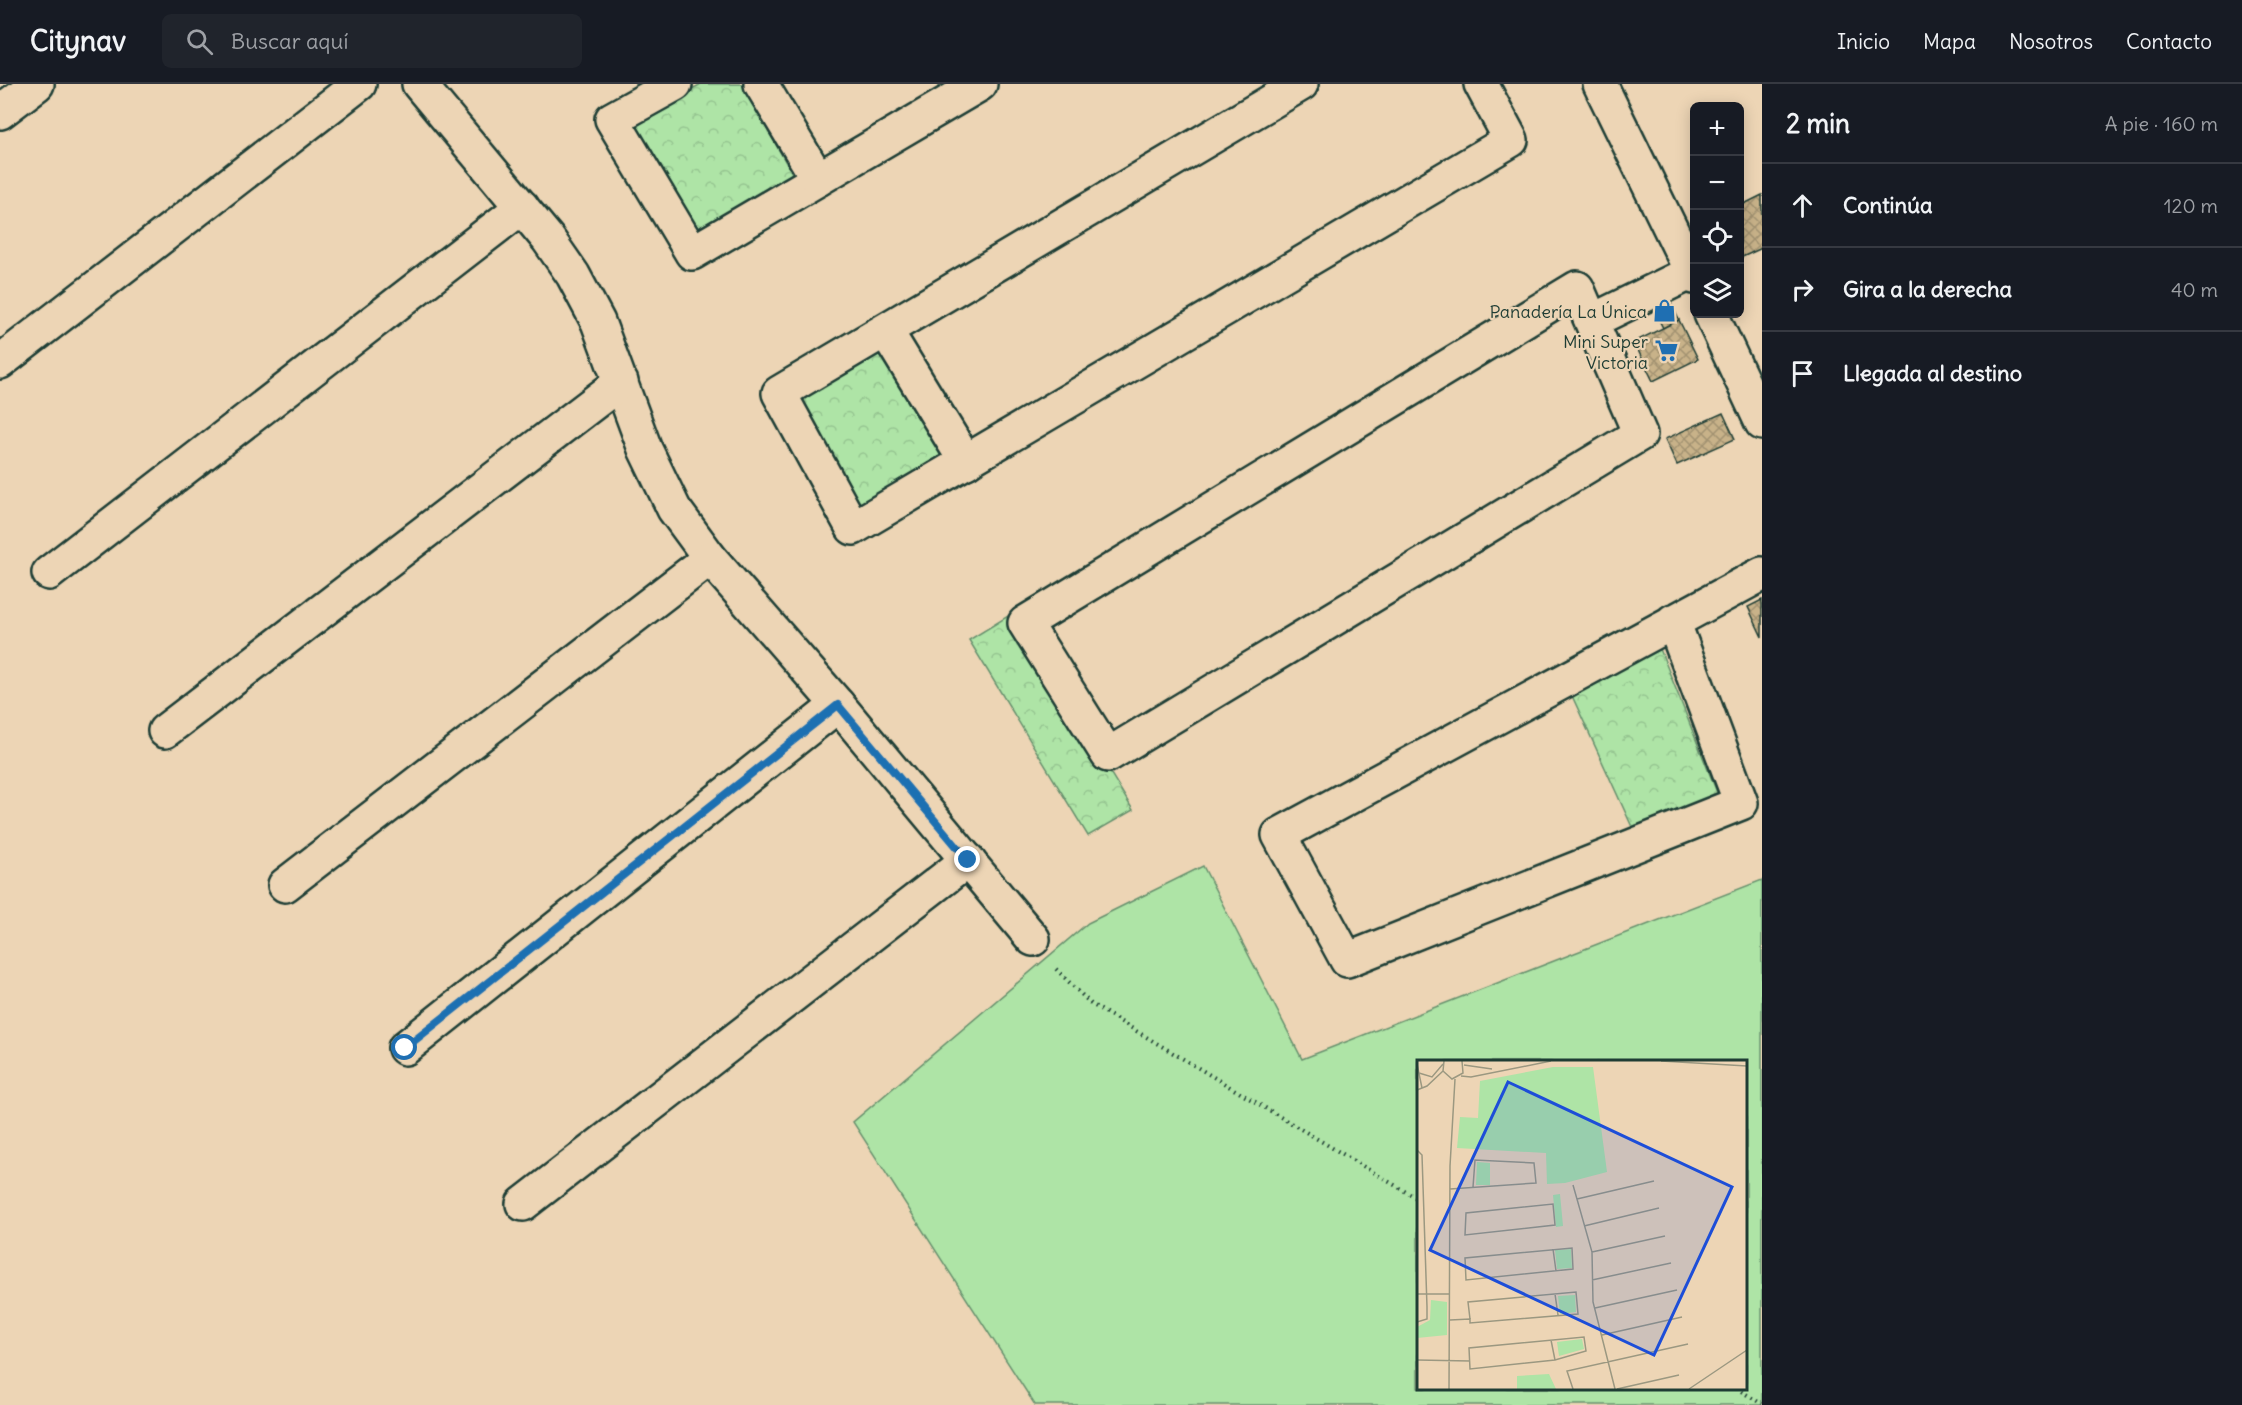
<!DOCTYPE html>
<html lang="es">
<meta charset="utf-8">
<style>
:root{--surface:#171b24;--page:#20242c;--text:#f1f3f6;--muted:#9ea1a6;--line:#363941}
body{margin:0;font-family:Delius,sans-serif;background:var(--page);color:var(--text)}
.controls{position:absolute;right:18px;top:18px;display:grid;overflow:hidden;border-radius:9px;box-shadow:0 3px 15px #0003}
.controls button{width:54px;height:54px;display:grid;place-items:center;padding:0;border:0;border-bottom:2px solid var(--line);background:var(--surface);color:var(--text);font:30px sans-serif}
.stop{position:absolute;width:18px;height:18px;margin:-14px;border:4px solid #1f6fb2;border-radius:50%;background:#fff}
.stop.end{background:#1f6fb2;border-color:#fff;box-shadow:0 2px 6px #0008}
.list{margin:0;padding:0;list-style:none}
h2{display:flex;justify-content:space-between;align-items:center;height:78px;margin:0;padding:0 24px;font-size:26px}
h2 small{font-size:20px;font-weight:400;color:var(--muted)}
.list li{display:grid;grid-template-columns:39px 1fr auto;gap:18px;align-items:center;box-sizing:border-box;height:84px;padding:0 24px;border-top:2px solid var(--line)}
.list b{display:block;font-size:22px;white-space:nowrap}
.list em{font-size:20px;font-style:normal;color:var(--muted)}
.icon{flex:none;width:33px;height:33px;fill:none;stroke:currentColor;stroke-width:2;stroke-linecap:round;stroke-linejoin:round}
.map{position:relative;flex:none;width:1762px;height:1321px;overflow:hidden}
header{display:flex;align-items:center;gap:36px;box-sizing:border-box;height:84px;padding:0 30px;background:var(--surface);border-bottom:2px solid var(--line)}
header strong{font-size:28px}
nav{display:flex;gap:33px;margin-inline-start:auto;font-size:21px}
.search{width:420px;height:54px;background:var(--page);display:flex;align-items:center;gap:15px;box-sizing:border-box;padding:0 21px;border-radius:9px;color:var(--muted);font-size:22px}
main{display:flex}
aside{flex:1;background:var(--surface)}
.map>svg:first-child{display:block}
</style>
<header>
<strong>Citynav</strong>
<div class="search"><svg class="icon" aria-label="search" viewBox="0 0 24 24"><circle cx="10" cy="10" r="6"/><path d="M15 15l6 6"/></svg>Buscar aquí</div>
<nav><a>Inicio</a><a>Mapa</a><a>Nosotros</a><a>Contacto</a></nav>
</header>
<main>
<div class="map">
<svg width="1762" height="1321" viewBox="0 0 1762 1321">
<defs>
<pattern id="park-crowns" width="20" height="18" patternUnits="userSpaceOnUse" patternTransform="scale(1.5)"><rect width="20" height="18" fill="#aee4a6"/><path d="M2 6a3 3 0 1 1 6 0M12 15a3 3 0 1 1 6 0" fill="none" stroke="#95c490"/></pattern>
<pattern id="building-cross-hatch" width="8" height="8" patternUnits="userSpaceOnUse" patternTransform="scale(1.5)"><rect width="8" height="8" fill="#c8b289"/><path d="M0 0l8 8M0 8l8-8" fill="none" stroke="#a29271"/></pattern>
</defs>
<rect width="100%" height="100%" fill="#edd5b5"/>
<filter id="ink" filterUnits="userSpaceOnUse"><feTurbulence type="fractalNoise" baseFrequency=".0167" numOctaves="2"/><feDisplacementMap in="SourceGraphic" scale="12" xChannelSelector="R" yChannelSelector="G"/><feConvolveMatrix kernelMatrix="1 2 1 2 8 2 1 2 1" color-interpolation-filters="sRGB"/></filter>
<g filter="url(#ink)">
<!-- grass -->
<path fill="#aee4a6" stroke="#66906d" stroke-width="1.5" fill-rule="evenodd" d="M 1203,782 L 1302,975 L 1762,796 L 1762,1321 L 1035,1321 L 853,1038 L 1088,839 ZM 1418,978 L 1746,978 L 1746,1304 L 1418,1304 Z"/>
<!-- park -->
<g fill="url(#park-crowns)" stroke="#66906d" stroke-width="1.5">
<path d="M 701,0 L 742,0 L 794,93 L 689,150 L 628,41 Z"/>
<path d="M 883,260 L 949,378 L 855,432 L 788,312 Z"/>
<path d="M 1013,529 L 1133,726 L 1088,752 L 969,556 Z"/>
<path d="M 1658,560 L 1718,711 L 1633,745 L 1568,603 Z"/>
</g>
<!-- building -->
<g fill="url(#building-cross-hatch)" stroke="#1f3d34" stroke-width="1.5">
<path d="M 1762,111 L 1762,164 L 1740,174 L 1740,122 Z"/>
<path d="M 1667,211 L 1679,236 L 1663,244 L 1650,218 Z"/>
<path d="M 1679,236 L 1698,275 L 1653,297 L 1634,258 Z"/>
<path d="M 1723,329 L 1735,355 L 1677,381 L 1665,355 Z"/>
<path d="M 1762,516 L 1762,553 L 1748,523 Z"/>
</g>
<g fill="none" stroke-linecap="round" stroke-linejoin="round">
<defs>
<g id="minor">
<path d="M 419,0 L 548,155 L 573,191 L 598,238 L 645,365 L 674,425 L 710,474 L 838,621 L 1033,855"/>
<path d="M 675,0 L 612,35 L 692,169 L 980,0"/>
<path d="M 761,0 L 818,95"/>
<path d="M 1301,0 L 779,309 L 853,444 L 1511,56 L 1481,0"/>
<path d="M 1600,0 L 1694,193"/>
<path d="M 0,28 L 37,0"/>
<path d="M 1577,204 L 1640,350 L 1108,671 L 1025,539 Z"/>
<path d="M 1711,230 L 1762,339"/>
<path d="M 1592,237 L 1692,188"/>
<path d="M 886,247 L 966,378"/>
<path d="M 0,278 L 359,0"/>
<path d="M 49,489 L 522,123"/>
<path d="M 1673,537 L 1741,719 L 1347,876 L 1279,751 L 1762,490"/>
<path d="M 165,647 L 621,298"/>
<path d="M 285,801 L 710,474"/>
<path d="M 405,964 L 838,621"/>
<path d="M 523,1120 L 968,776"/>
</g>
</defs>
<!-- minor casing -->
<use href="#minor" stroke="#1f3d34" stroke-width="38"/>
<!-- path -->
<g stroke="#1f3d34" stroke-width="4" stroke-dasharray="1.5 4.5" stroke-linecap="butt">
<path d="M 1056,885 L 1091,920 L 1418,1115"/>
<path d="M 1736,1304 L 1762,1320"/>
</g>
<!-- minor -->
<use href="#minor" stroke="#edd5b5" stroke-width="33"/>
</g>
</g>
<g fill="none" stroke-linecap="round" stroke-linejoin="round" filter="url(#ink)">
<!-- route -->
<path stroke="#1f6fb2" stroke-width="8" d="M 405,964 L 838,621 L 968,776"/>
</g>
<!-- icons -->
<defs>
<symbol id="shop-bare" viewBox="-9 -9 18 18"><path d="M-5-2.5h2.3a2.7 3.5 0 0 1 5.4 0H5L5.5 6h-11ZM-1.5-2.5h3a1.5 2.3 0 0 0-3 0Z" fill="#1f6fb2" stroke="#edd5b5" stroke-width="2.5" paint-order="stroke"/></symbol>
<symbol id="supermarket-bare" viewBox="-9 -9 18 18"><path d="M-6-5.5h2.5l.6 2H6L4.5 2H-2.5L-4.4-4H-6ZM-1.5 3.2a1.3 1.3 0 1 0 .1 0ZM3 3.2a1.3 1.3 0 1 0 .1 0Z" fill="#1f6fb2" stroke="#edd5b5" stroke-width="2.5" paint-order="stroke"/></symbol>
</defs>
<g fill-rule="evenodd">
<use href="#shop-bare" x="1648" y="210" width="33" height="33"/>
<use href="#supermarket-bare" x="1650" y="250" width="33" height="33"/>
</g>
<g text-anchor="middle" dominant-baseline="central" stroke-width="4.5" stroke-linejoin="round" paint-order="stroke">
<!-- poi labels -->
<g font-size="18" fill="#1f3d34" stroke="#edd5b5" text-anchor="end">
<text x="1647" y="227">Panadería La Única</text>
<text x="1648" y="257">Mini Super<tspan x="1648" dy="21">Victoria</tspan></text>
</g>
</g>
<!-- overview -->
<g transform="translate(1417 976)">
<rect width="330" height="330" fill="#edd5b5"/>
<path d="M 136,7 L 176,7 L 190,112 L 148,123 L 130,124 L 129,93 L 40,88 L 43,57 L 61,58 L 63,21 Z" fill="#aee4a6"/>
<path d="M 60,102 L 73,103 L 73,125 L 59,125 ZM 143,134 L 146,166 L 139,167 L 136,135 ZM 154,189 L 155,208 L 140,209 L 138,190 ZM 158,235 L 159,252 L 143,254 L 141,236 ZM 14,240 L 30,242 L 30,275 L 0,278 L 0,267 L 13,260 ZM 165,279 L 167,289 L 142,296 L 140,282 ZM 132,314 L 139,329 L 100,329 L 100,316 Z" fill="#aee4a6"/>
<path fill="none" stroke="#9b9881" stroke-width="1.5" d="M 27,1 L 26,11 L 35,19 L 46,13 L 45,1M 244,1 L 330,6M 0,4 L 5,28M 47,5 L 75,9M 2,13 L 15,17 L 26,4M 44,16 L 54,17 L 134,1M 0,30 L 10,26 L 26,11M 0,90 L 5,95 L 10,247 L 10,259 L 0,262M 156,125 L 175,192 L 176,242 L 198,329M 33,129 L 119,123 L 117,103 L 58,100 L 56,127M 160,139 L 237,121M 136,144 L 138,165 L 48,175 L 49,153 ZM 167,166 L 242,148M 155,188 L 156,209 L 49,220 L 48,198 ZM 136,189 L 139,211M 175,192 L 248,176M 175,220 L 254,203M 0,234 L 33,234M 138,234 L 141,255M 178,248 L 260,230M 33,260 L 53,259 L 53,263 L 161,254 L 159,232 L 51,242 L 53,259M 185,275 L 265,257M 167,277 L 169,291 L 138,300 L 53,309 L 52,288 ZM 134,280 L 138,300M 0,300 L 53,301M 32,329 L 33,106 L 38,19M 156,329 L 150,311 L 271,284M 200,329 L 262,315M 272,329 L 330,290"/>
<path fill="#1d4ed8" fill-opacity="0.15" stroke="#1d4ed8" stroke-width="3" d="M 91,22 L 315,127 L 237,295 L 13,190 Z"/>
<rect width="330" height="330" fill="none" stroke="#1f3d34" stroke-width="3"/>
</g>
</svg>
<div class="controls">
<button>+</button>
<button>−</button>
<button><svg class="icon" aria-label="locate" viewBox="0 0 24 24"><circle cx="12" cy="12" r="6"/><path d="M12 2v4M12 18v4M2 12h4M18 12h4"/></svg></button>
<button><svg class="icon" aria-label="layers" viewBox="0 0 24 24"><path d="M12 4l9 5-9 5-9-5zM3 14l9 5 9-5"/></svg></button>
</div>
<div class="stop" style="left:405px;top:964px"></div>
<div class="stop end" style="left:968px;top:776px"></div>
</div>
<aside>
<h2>2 min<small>A pie · 160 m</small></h2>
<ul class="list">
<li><svg class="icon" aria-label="ahead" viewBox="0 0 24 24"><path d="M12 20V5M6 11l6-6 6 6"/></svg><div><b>Continúa</b></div><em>120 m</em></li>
<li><svg class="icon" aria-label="right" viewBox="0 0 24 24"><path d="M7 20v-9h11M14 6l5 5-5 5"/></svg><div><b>Gira a la derecha</b></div><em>40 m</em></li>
<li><svg class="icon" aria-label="arrive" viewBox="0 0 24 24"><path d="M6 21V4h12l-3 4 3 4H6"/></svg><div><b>Llegada al destino</b></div></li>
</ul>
</aside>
</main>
